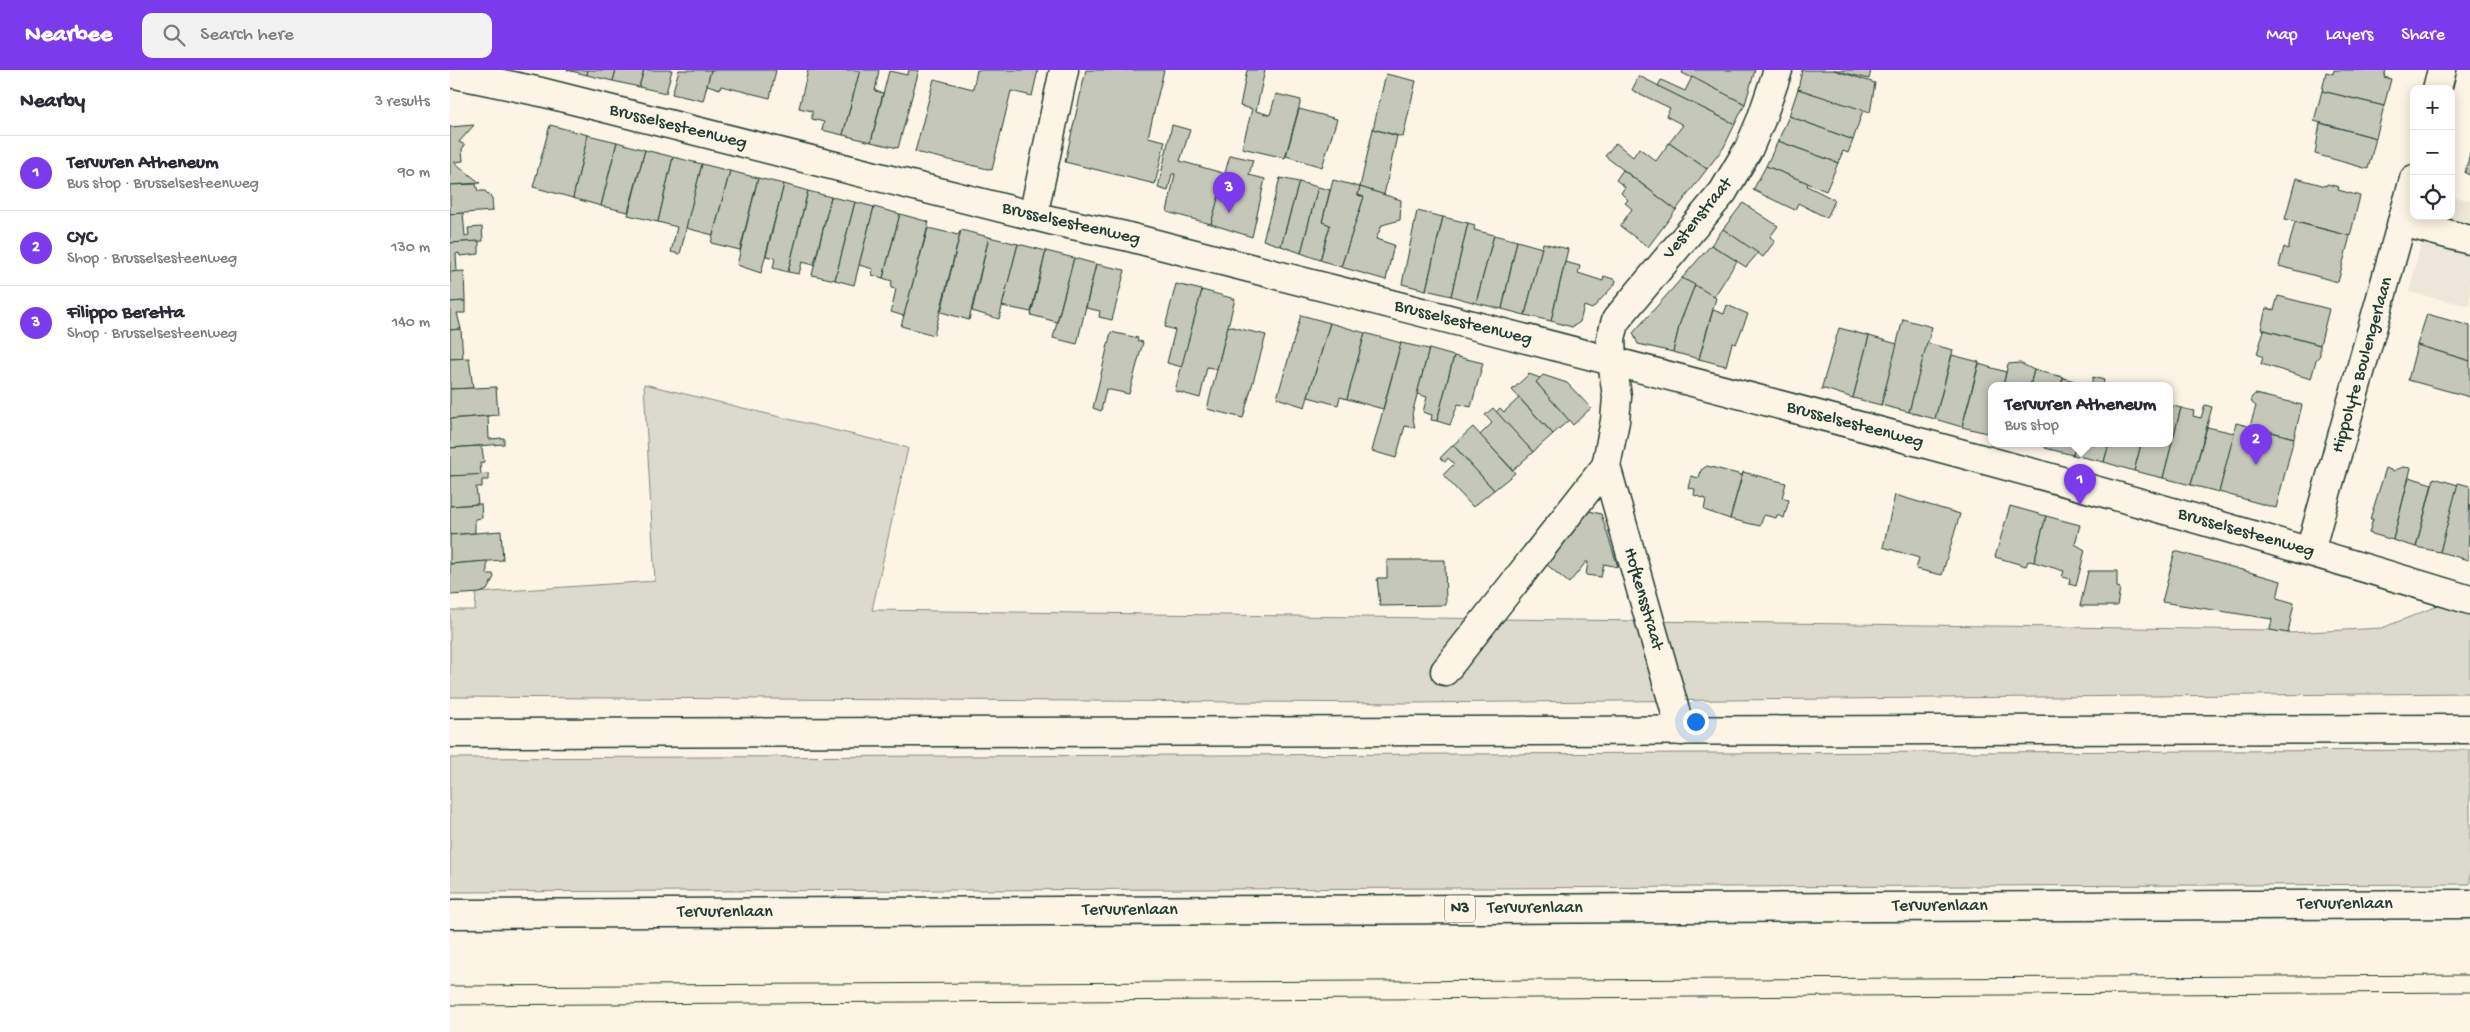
<!DOCTYPE html>
<meta charset="utf-8">
<style>
:root{--surface:#fff;--page:#f2f2f3;--text:#2b2b33;--muted:#7c7c81;--line:#e1e1e2;--accent:#7c3aed}
body{margin:0;font-family:"Gochi Hand",sans-serif;background:var(--page);color:var(--text)}
.controls{position:absolute;right:15px;top:15px;display:grid;overflow:hidden;border-radius:10px;box-shadow:0 2px 12px #0003}
.controls button{width:45px;height:45px;display:grid;place-items:center;padding:0;border:0;border-bottom:1px solid var(--line);background:var(--surface);color:var(--text);font:25px sans-serif}
.you{position:absolute;left:1245px;top:651px;width:18px;height:18px;margin:-12px;border:4px solid #fff;border-radius:50%;background:#1a73e8;box-shadow:0 0 0 8px #1a73e833}
.badge{display:grid;place-items:center;width:32px;height:32px;border-radius:50%;background:var(--accent);color:#fff;font-size:16px;font-weight:700}
.pin{position:absolute;translate:-50% -41px;filter:drop-shadow(0 1px 2px #0008)}
.pin::after{content:'';position:absolute;top:26px;width:18px;height:15px;background:inherit;clip-path:polygon(0 0,100% 0,50% 100%)}
.popup{position:absolute;left:1538px;top:312px;width:185px;height:65px;box-sizing:border-box;display:grid;place-content:center;border-radius:10px;background:var(--surface);filter:drop-shadow(0 1px 4px #0005);font-size:16px;white-space:nowrap;color:var(--muted)}
.popup b{font-size:19px;color:var(--text)}
.popup::after{content:'';position:absolute;left:50%;top:100%;margin-left:-10px;border:10px solid transparent;border-top-color:var(--surface)}
.list{margin:0;padding:0;list-style:none}
h2{display:flex;justify-content:space-between;align-items:center;height:65px;margin:0;padding:0 20px;font-size:21px}
h2 small{font-size:16px;font-weight:400;color:var(--muted)}
.list li{display:grid;grid-template-columns:32px 1fr auto;gap:15px;align-items:center;box-sizing:border-box;height:75px;padding:0 20px;border-top:1px solid var(--line)}
.list b{display:block;font-size:19px;white-space:nowrap}
.list p{margin:0;font-size:16px;white-space:nowrap;color:var(--muted)}
.list em{font-size:16px;font-style:normal;color:var(--muted)}
.icon{flex:none;width:28px;height:28px;fill:none;stroke:currentColor;stroke-width:2;stroke-linecap:round;stroke-linejoin:round}
.map{position:relative;flex:none;width:2020px;height:962px;overflow:hidden}
header{display:flex;align-items:center;gap:30px;box-sizing:border-box;height:70px;padding:0 25px;background:var(--accent);color:#fff}
header strong{font-size:24px}
nav{display:flex;gap:28px;margin-inline-start:auto;font-size:18px}
.search{width:350px;height:45px;background:var(--page);display:flex;align-items:center;gap:12px;box-sizing:border-box;padding:0 18px;border-radius:10px;color:var(--muted);font-size:19px}
main{display:flex}
aside{flex:1;background:var(--surface)}
.map>svg:first-child{display:block}
</style>
<header>
<strong>Nearbee</strong>
<div class="search"><svg class="icon" aria-label="search" viewBox="0 0 24 24"><circle cx="10" cy="10" r="6"/><path d="M15 15l6 6"/></svg>Search here</div>
<nav><a>Map</a><a>Layers</a><a>Share</a></nav>
</header>
<main>
<aside>
<h2>Nearby<small>3 results</small></h2>
<ul class="list">
<li><span class="badge">1</span><div><b>Tervuren Atheneum</b><p>Bus stop · Brusselsesteenweg</p></div><em>90 m</em></li>
<li><span class="badge">2</span><div><b>CYC</b><p>Shop · Brusselsesteenweg</p></div><em>130 m</em></li>
<li><span class="badge">3</span><div><b>Filippo Beretta</b><p>Shop · Brusselsesteenweg</p></div><em>140 m</em></li>
</ul>
</aside>
<div class="map">
<svg width="2020" height="962" viewBox="0 0 2020 962">
<rect width="100%" height="100%" fill="#fcf5e5"/>
<filter id="ink" filterUnits="userSpaceOnUse"><feTurbulence type="fractalNoise" baseFrequency=".02" numOctaves="2"/><feDisplacementMap in="SourceGraphic" scale="10" xChannelSelector="R" yChannelSelector="G"/><feConvolveMatrix kernelMatrix="1 2 1 2 8 2 1 2 1" color-interpolation-filters="sRGB"/></filter>
<g filter="url(#ink)">
<!-- built -->
<path fill="#ece7d8" d="M 2001,126 L 2020,130 L 2020,236 L 1959,222 L 1978,146 L 2001,146 Z"/>
<!-- green -->
<g fill="#dcdacc" stroke="#7e8c80">
<path d="M 194,314 L 458,378 L 422,540 L 1820,560 L 1839,563 L 1932,558 L 2020,523 L 2020,623 L 958,633 L 0,627 L 0,540 L 25,540 L 26,523 L 205,511 Z"/>
<path d="M 2020,680 L 2020,814 L 0,822 L 0,688 Z"/>
</g>
<!-- building -->
<g fill="#c5c7b9" stroke="#1f3d34">
<path d="M 117,0 L 138,0 L 137,5 Z"/>
<path d="M 138,0 L 166,0 L 163,11 L 137,5 Z"/>
<path d="M 166,0 L 194,0 L 189,17 L 163,11 Z"/>
<path d="M 194,0 L 222,0 L 216,23 L 189,17 Z"/>
<path d="M 229,0 L 261,0 L 253,31 L 222,24 Z"/>
<path d="M 261,0 L 326,0 L 320,28 L 271,16 L 270,19 L 257,15 Z"/>
<path d="M 358,0 L 410,0 L 393,65 L 372,60 L 374,52 L 362,49 L 362,41 L 349,38 Z"/>
<path d="M 410,0 L 429,0 L 425,21 L 433,23 L 421,72 L 393,65 Z"/>
<path d="M 459,0 L 469,0 L 448,78 L 421,72 L 439,1 L 457,5 Z"/>
<path d="M 527,0 L 588,0 L 582,26 L 561,21 L 542,100 L 465,82 L 484,9 L 523,19 Z"/>
<path d="M 636,0 L 714,0 L 698,67 L 715,71 L 705,114 L 615,92 Z"/>
<path d="M 797,0 L 815,0 L 806,41 L 820,45 L 826,24 L 851,30 L 835,88 L 792,78 L 802,39 L 790,36 Z"/>
<path d="M 1233,0 L 1305,0 L 1295,34 L 1232,3 Z"/>
<path d="M 1352,0 L 1384,0 L 1425,13 L 1420,43 L 1348,19 Z"/>
<path d="M 1384,0 L 1421,0 L 1419,9 Z"/>
<path d="M 1884,0 L 1936,0 L 1934,7 L 1941,9 L 1934,36 L 1872,21 L 1876,2 L 1883,4 Z"/>
<path d="M 936,4 L 966,11 L 953,67 L 923,59 Z"/>
<path d="M 1189,6 L 1285,54 L 1274,77 L 1257,99 L 1219,73 L 1233,55 L 1216,46 L 1220,38 L 1182,20 Z"/>
<path d="M 1242,7 L 1295,34 L 1285,54 L 1208,16 L 1211,10 L 1235,21 Z"/>
<path d="M 1348,19 L 1413,40 L 1403,70 L 1339,46 Z"/>
<path d="M 1872,21 L 1934,36 L 1926,68 L 1864,51 Z"/>
<path d="M 849,39 L 887,49 L 872,97 L 836,86 Z"/>
<path d="M 1339,46 L 1403,70 L 1398,83 L 1393,81 L 1388,93 L 1328,71 Z"/>
<path d="M 1870,53 L 1926,68 L 1918,99 L 1865,84 Z"/>
<path d="M 24,55 L 9,72 L 15,75 L 12,79 L 13,91 L 4,92 L 30,113 L 0,115 L 0,57 Z"/>
<path d="M 100,55 L 138,65 L 123,128 L 83,117 Z"/>
<path d="M 722,55 L 740,60 L 730,91 L 776,104 L 761,154 L 717,142 L 725,104 L 722,104 L 718,121 L 708,118 Z"/>
<path d="M 923,59 L 947,66 L 934,125 L 910,117 Z"/>
<path d="M 138,65 L 167,72 L 151,136 L 123,128 Z"/>
<path d="M 1328,71 L 1388,93 L 1376,121 L 1316,96 Z"/>
<path d="M 167,72 L 195,80 L 178,142 L 151,136 Z"/>
<path d="M 1166,73 L 1183,87 L 1189,78 L 1206,91 L 1219,73 L 1257,99 L 1226,140 L 1155,86 Z"/>
<path d="M 195,80 L 223,87 L 208,152 L 178,145 Z"/>
<path d="M 2020,83 L 2020,105 L 2015,103 Z"/>
<path d="M 780,85 L 803,90 L 799,105 L 815,109 L 802,167 L 761,154 Z"/>
<path d="M 223,87 L 252,94 L 230,184 L 221,182 L 227,157 L 208,152 Z"/>
<path d="M 252,94 L 280,101 L 263,165 L 236,158 Z"/>
<path d="M 1316,96 L 1358,113 L 1357,116 L 1385,130 L 1377,148 L 1348,133 L 1345,140 L 1303,120 Z"/>
<path d="M 1173,100 L 1226,140 L 1198,177 L 1170,156 L 1182,139 L 1175,133 L 1178,130 L 1171,123 L 1175,117 L 1166,110 Z"/>
<path d="M 280,101 L 308,108 L 290,180 L 261,173 Z"/>
<path d="M 308,108 L 334,114 L 311,203 L 287,195 Z"/>
<path d="M 830,108 L 849,112 L 831,176 L 813,170 Z"/>
<path d="M 1846,108 L 1876,116 L 1877,114 L 1889,117 L 1888,120 L 1910,126 L 1900,166 L 1835,149 Z"/>
<path d="M 883,110 L 910,117 L 908,125 L 914,127 L 891,197 L 870,190 L 880,155 L 872,152 Z"/>
<path d="M 849,112 L 868,117 L 851,183 L 831,176 Z"/>
<path d="M 26,114 L 28,121 L 35,121 L 42,128 L 43,141 L 0,144 L 0,115 Z"/>
<path d="M 334,114 L 358,121 L 338,202 L 323,198 L 325,188 L 316,186 Z"/>
<path d="M 868,117 L 880,120 L 872,152 L 880,155 L 870,190 L 851,183 Z"/>
<path d="M 910,117 L 951,130 L 950,150 L 932,155 L 926,169 L 944,175 L 936,210 L 891,197 L 914,127 L 908,125 Z"/>
<path d="M 358,121 L 381,127 L 364,195 L 352,192 L 349,204 L 338,202 Z"/>
<path d="M 381,127 L 405,132 L 385,210 L 362,205 Z"/>
<path d="M 405,132 L 424,137 L 404,215 L 385,210 Z"/>
<path d="M 1293,133 L 1328,156 L 1320,167 L 1325,171 L 1313,187 L 1273,159 Z"/>
<path d="M 424,137 L 450,144 L 433,208 L 422,205 L 423,199 L 409,195 Z"/>
<path d="M 967,141 L 993,147 L 976,220 L 952,214 Z"/>
<path d="M 13,143 L 15,166 L 19,165 L 18,158 L 32,157 L 33,171 L 0,173 L 0,144 Z"/>
<path d="M 450,144 L 479,152 L 454,246 L 441,242 L 446,219 L 441,218 L 442,211 L 433,208 Z"/>
<path d="M 993,147 L 1018,153 L 1001,226 L 976,220 Z"/>
<path d="M 1845,152 L 1900,166 L 1888,212 L 1829,196 L 1834,177 L 1838,179 Z"/>
<path d="M 1018,153 L 1025,155 L 1024,160 L 1044,165 L 1026,233 L 1001,226 Z"/>
<path d="M 478,158 L 508,165 L 511,160 L 484,265 L 451,256 Z"/>
<path d="M 1273,159 L 1308,183 L 1296,197 L 1261,175 Z"/>
<path d="M 511,160 L 539,167 L 519,250 L 491,242 Z"/>
<path d="M 1044,165 L 1067,171 L 1052,239 L 1026,233 Z"/>
<path d="M 539,167 L 568,174 L 549,249 L 522,241 Z"/>
<path d="M 29,171 L 29,184 L 10,186 L 9,183 L 6,184 L 7,202 L 0,202 L 0,173 Z"/>
<path d="M 1067,171 L 1092,178 L 1075,245 L 1052,239 Z"/>
<path d="M 1093,173 L 1118,179 L 1101,251 L 1075,245 Z"/>
<path d="M 568,174 L 596,181 L 581,242 L 552,236 Z"/>
<path d="M 1261,175 L 1287,191 L 1264,227 L 1232,208 Z"/>
<path d="M 596,181 L 624,188 L 607,252 L 581,245 Z"/>
<path d="M 624,188 L 646,194 L 627,274 L 603,268 Z"/>
<path d="M 1115,192 L 1130,196 L 1128,203 L 1153,211 L 1154,206 L 1166,210 L 1165,214 L 1142,239 L 1134,236 L 1130,252 L 1122,257 L 1101,251 Z"/>
<path d="M 646,194 L 675,200 L 662,250 L 649,247 L 650,241 L 636,238 Z"/>
<path d="M 14,201 L 15,231 L 0,232 L 0,202 Z"/>
<path d="M 1232,208 L 1245,215 L 1230,253 L 1223,282 L 1188,274 L 1183,263 Z"/>
<path d="M 726,214 L 752,220 L 732,297 L 717,293 L 725,260 L 715,257 Z"/>
<path d="M 1245,215 L 1266,228 L 1249,289 L 1223,282 L 1230,253 Z"/>
<path d="M 752,220 L 785,229 L 767,299 L 757,297 L 750,328 L 725,321 Z"/>
<path d="M 1828,226 L 1879,239 L 1870,275 L 1811,259 L 1816,238 L 1824,240 Z"/>
<path d="M 15,231 L 15,243 L 7,243 L 11,259 L 0,260 L 0,232 Z"/>
<path d="M 1277,235 L 1298,244 L 1286,274 L 1282,273 L 1276,296 L 1249,289 L 1263,240 L 1274,244 Z"/>
<path d="M 1977,244 L 2020,256 L 2020,291 L 1967,275 Z"/>
<path d="M 851,245 L 880,253 L 855,337 L 827,328 Z"/>
<path d="M 1453,249 L 1482,257 L 1459,342 L 1431,335 Z"/>
<path d="M 880,253 L 915,263 L 897,329 L 890,327 L 888,335 L 858,327 Z"/>
<path d="M 778,256 L 816,265 L 793,348 L 757,339 Z"/>
<path d="M 1389,258 L 1419,266 L 1403,328 L 1375,319 L 1371,320 Z"/>
<path d="M 11,259 L 13,289 L 0,289 L 0,260 Z"/>
<path d="M 1814,260 L 1870,275 L 1870,285 L 1866,290 L 1861,309 L 1811,294 L 1813,287 L 1807,284 Z"/>
<path d="M 661,262 L 688,268 L 687,271 L 693,272 L 679,324 L 656,319 L 651,341 L 643,338 Z"/>
<path d="M 915,263 L 951,273 L 933,339 L 897,329 Z"/>
<path d="M 1419,266 L 1447,274 L 1431,335 L 1403,328 Z"/>
<path d="M 951,273 L 979,279 L 962,344 L 965,358 L 955,356 L 946,388 L 922,381 Z"/>
<path d="M 1477,273 L 1503,280 L 1485,349 L 1459,342 Z"/>
<path d="M 1967,275 L 2020,291 L 2020,327 L 1958,310 Z"/>
<path d="M 979,279 L 1004,286 L 987,351 L 981,350 L 982,345 L 973,342 L 977,327 L 967,324 Z"/>
<path d="M 1502,285 L 1529,292 L 1512,357 L 1485,349 Z"/>
<path d="M 1004,286 L 1033,293 L 1021,337 L 1008,334 L 1000,355 L 987,351 Z"/>
<path d="M 19,288 L 23,318 L 0,319 L 0,289 Z"/>
<path d="M 1570,293 L 1584,300 L 1580,316 L 1553,316 L 1558,294 Z"/>
<path d="M 1529,294 L 1556,302 L 1553,316 L 1541,316 L 1541,364 L 1512,357 Z"/>
<path d="M 1584,300 L 1613,307 L 1611,316 L 1580,316 Z"/>
<path d="M 1079,304 L 1090,308 L 1086,312 L 1119,350 L 1103,364 L 1062,320 Z"/>
<path d="M 1093,305 L 1117,313 L 1141,338 L 1123,355 L 1086,312 Z"/>
<path d="M 1643,307 L 1654,310 L 1653,316 L 1641,316 Z"/>
<path d="M 1613,308 L 1641,315 L 1641,316 L 1611,316 Z"/>
<path d="M 46,317 L 48,345 L 0,349 L 0,319 Z"/>
<path d="M 1805,324 L 1852,335 L 1844,368 L 1800,356 L 1806,336 L 1802,333 L 1801,328 Z"/>
<path d="M 1069,328 L 1103,364 L 1083,382 L 1046,342 L 1050,338 L 1054,342 Z"/>
<path d="M 1719,335 L 1731,338 L 1713,408 L 1684,401 L 1691,374 L 1719,374 Z"/>
<path d="M 1755,335 L 1762,337 L 1741,415 L 1713,408 L 1731,338 L 1744,341 L 1743,346 L 1751,348 Z"/>
<path d="M 1043,338 L 1083,382 L 1063,400 L 1030,365 L 1042,353 L 1035,345 Z"/>
<path d="M 38,346 L 39,369 L 54,368 L 54,374 L 0,378 L 0,349 Z"/>
<path d="M 1786,353 L 1844,368 L 1826,438 L 1769,422 Z"/>
<path d="M 1023,357 L 1065,403 L 1044,420 L 1003,375 Z"/>
<path d="M 1757,357 L 1784,363 L 1769,422 L 1741,415 Z"/>
<path d="M 1596,374 L 1626,374 L 1623,385 L 1595,378 Z"/>
<path d="M 1626,374 L 1659,374 L 1654,392 L 1623,385 Z"/>
<path d="M 1659,374 L 1691,374 L 1684,401 L 1654,392 Z"/>
<path d="M 1003,375 L 1044,420 L 1023,437 L 993,405 L 1004,394 L 998,388 L 995,392 L 990,388 Z"/>
<path d="M 29,376 L 32,378 L 34,392 L 30,393 L 31,405 L 0,406 L 0,378 Z"/>
<path d="M 1257,396 L 1292,405 L 1280,449 L 1254,440 L 1256,429 L 1244,425 L 1245,419 L 1238,418 L 1241,406 L 1249,408 L 1251,400 Z"/>
<path d="M 1953,397 L 1961,398 L 1943,470 L 1919,463 L 1923,449 L 1920,449 L 1936,398 L 1943,401 Z"/>
<path d="M 1293,402 L 1336,413 L 1332,428 L 1339,430 L 1334,448 L 1327,445 L 1326,448 L 1314,445 L 1310,456 L 1280,449 Z"/>
<path d="M 39,404 L 39,410 L 32,410 L 32,417 L 26,417 L 28,434 L 0,436 L 0,406 Z"/>
<path d="M 1959,407 L 1982,414 L 1966,477 L 1943,470 Z"/>
<path d="M 1984,408 L 2008,415 L 1990,482 L 1966,477 Z"/>
<path d="M 2008,413 L 2020,416 L 2018,490 L 1990,482 Z"/>
<path d="M 1445,425 L 1510,444 L 1492,505 L 1466,499 L 1469,488 L 1433,477 Z"/>
<path d="M 31,434 L 32,448 L 25,449 L 25,463 L 0,465 L 0,436 Z"/>
<path d="M 1560,436 L 1596,446 L 1584,492 L 1578,491 L 1576,496 L 1545,487 Z"/>
<path d="M 1139,441 L 1151,444 L 1168,497 L 1154,494 L 1151,507 L 1136,505 L 1138,492 L 1136,492 L 1119,513 L 1096,494 Z"/>
<path d="M 1596,446 L 1630,455 L 1625,474 L 1635,480 L 1626,516 L 1619,514 L 1620,509 L 1612,507 L 1614,501 L 1584,492 Z"/>
<path d="M 51,461 L 53,490 L 0,494 L 0,465 Z"/>
<path d="M 1725,481 L 1831,511 L 1827,528 L 1844,533 L 1838,563 L 1820,560 L 1822,549 L 1712,532 Z"/>
<path d="M 937,490 L 995,490 L 996,535 L 930,536 L 927,508 L 937,508 Z"/>
<path d="M 37,491 L 37,504 L 43,504 L 44,507 L 37,520 L 30,523 L 0,525 L 0,494 Z"/>
<path d="M 1638,501 L 1667,501 L 1667,517 L 1670,518 L 1667,536 L 1630,536 Z"/>
</g>
<g fill="none" stroke-linecap="round" stroke-linejoin="round">
<defs>
<g id="minor">
<path d="M 0,3 L 91,22 L 604,151 L 675,166 C 1125,282 1576,393 2020,530"/>
<path d="M 1987,19 L 1992,0"/>
<path d="M 583,146 L 614,0"/>
<path d="M 1952,152 L 2020,170"/>
<path d="M 1156,396 L 1231,661"/>
<path d="M 1860,481 L 1964,109"/>
<path d="M 995,601 L 1156,396 L 1165,351 L 1167,327 L 1162,290 L 1161,268 L 1166,250 L 1273,122 L 1299,78 L 1311,50 L 1328,0"/>
</g>
<g id="major">
<path d="M 0,663 L 2020,659"/>
<path d="M 0,844 L 2020,834"/>
</g>
</defs>
<!-- minor casing -->
<use href="#minor" stroke="#1f3d34" stroke-width="31"/>
<!-- major casing -->
<use href="#major" stroke="#1f3d34" stroke-width="31"/>
<!-- minor -->
<use href="#minor" stroke="#fcf5e5" stroke-width="28"/>
<!-- major -->
<use href="#major" stroke="#fcf5e5" stroke-width="28"/>
<!-- tram -->
<g stroke="#1f3d34" stroke-width="1">
<path d="M 0,916 L 2020,905"/>
<path d="M 0,935 L 2020,922"/>
</g>
</g>
</g>
<g text-anchor="middle" dominant-baseline="central" stroke-width="4.5" stroke-linejoin="round" paint-order="stroke">
<!-- shield labels -->
<rect fill="#fcf5e5" stroke="#617469" stroke-width="1" x="995" y="825.5" width="30" height="27" rx="4"/>
<g font-size="16" font-weight="bold" fill="#1f3d34">
<text x="1010" y="839">N3</text>
</g>
<!-- street labels -->
<g font-size="18" fill="#1f3d34" stroke="#fcf5e5">
<text transform="translate(228 57) rotate(14)">Brusselsesteenweg</text>
<text transform="translate(1248 149) rotate(-51)">Vestenstraat</text>
<text transform="translate(621 154) rotate(13)">Brusselsesteenweg</text>
<text transform="translate(1013 253) rotate(14)">Brusselsesteenweg</text>
<text transform="translate(1913 295) rotate(-74)">Hippolyte Boulengerlaan</text>
<text transform="translate(1405 355) rotate(15)">Brusselsesteenweg</text>
<text transform="translate(1796 463) rotate(16)">Brusselsesteenweg</text>
<text transform="translate(1193 529) rotate(74)">Hofkensstraat</text>
<text x="1895" y="834">Tervurenlaan</text>
<text x="1490" y="836">Tervurenlaan</text>
<text x="1085" y="838">Tervurenlaan</text>
<text x="680" y="840">Tervurenlaan</text>
<text x="275" y="842">Tervurenlaan</text>
</g>
</g>
</svg>
<div class="controls">
<button>+</button>
<button>−</button>
<button><svg class="icon" aria-label="locate" viewBox="0 0 24 24"><circle cx="12" cy="12" r="6"/><path d="M12 2v4M12 18v4M2 12h4M18 12h4"/></svg></button>
</div>
<div class="you"></div>
<div class="pin badge" style="left:1630px;top:435px">1</div>
<div class="popup"><b>Tervuren Atheneum</b>Bus stop</div>
<div class="pin badge" style="left:1806px;top:395px">2</div>
<div class="pin badge" style="left:779px;top:143px">3</div>
</div>
</main>
